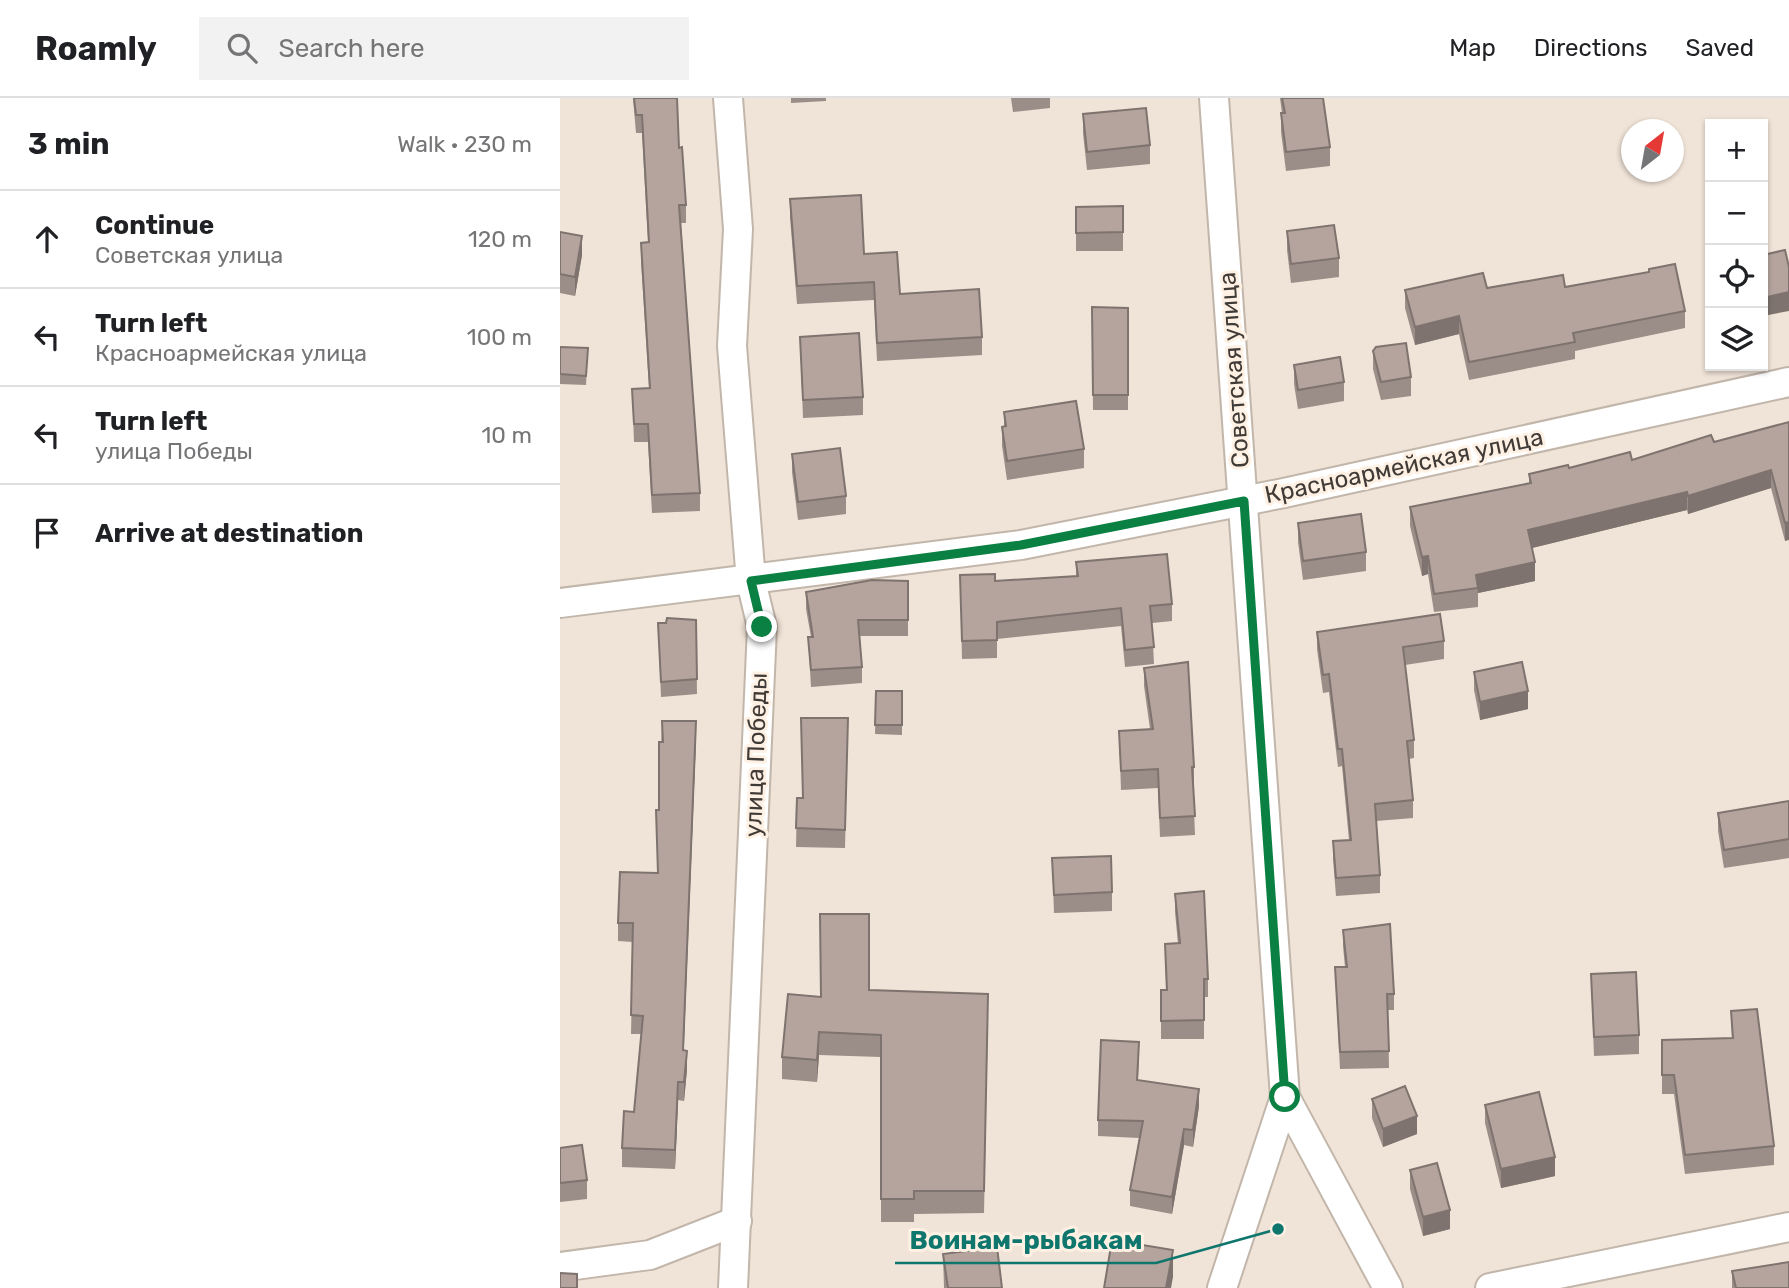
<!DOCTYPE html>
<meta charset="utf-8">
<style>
:root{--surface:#fff;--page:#f2f2f2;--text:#202124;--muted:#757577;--line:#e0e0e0}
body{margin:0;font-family:Rubik,sans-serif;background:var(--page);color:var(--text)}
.controls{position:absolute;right:21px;top:21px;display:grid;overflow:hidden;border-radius:0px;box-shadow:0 2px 5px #0004}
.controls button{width:63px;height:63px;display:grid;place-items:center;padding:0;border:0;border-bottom:2px solid var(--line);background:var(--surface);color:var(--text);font:35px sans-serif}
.compass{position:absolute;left:1061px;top:21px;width:63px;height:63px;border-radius:50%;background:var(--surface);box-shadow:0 2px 5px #0004;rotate:31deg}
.stop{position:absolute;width:21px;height:21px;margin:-16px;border:5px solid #0b8043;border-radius:50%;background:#fff}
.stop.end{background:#0b8043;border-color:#fff;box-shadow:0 2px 7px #0008}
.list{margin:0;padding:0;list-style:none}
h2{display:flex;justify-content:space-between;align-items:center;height:91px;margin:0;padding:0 28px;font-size:30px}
h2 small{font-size:23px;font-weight:400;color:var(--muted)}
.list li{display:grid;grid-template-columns:46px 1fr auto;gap:21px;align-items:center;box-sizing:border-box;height:98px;padding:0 28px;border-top:2px solid var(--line)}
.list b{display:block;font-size:26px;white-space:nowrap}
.list p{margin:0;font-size:23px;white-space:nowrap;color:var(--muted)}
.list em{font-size:23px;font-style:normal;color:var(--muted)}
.icon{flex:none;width:38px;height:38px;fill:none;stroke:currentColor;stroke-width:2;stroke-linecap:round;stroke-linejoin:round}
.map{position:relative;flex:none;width:1229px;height:1190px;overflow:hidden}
header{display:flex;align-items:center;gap:42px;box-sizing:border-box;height:98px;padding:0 35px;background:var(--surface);border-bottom:2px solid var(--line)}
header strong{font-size:33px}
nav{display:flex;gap:38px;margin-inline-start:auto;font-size:24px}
.search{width:490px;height:63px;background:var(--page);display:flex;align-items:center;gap:18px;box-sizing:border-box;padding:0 24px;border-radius:0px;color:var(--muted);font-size:26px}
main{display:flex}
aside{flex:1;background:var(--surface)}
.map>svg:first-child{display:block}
</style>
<header>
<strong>Roamly</strong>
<div class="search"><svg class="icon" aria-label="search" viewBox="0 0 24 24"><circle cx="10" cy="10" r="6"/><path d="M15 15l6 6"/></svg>Search here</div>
<nav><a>Map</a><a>Directions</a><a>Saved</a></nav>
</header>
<main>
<aside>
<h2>3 min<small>Walk · 230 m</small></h2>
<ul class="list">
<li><svg class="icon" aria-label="ahead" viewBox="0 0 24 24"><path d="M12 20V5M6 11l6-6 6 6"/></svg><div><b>Continue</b><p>Советская улица</p></div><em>120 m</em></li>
<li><svg class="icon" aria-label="left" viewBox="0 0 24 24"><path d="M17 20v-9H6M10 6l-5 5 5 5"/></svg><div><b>Turn left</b><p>Красноармейская улица</p></div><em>100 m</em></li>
<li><svg class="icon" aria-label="left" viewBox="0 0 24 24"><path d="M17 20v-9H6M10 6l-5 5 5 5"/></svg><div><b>Turn left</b><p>улица Победы</p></div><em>10 m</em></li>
<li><svg class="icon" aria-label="arrive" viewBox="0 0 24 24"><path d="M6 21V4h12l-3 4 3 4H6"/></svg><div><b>Arrive at destination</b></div></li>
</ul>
</aside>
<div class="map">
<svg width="1229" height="1190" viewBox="0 0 1229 1190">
<rect width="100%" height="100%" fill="#f0e3d7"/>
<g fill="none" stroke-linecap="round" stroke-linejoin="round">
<defs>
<g id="minor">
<path d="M 168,0 L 178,131 L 172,248 L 191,483 L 202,529 L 173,1190"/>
<path d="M 654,0 L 725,999 L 828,1190"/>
<path d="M 0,505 L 461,447 L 724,395 L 1229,284"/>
<path d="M 0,1169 L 90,1157 L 177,1123"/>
<path d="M 662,1190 L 725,999"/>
<path d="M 930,1190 L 1229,1129"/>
</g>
</defs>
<!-- minor casing -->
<use href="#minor" stroke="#c2b6aa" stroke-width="32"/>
<!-- minor -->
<use href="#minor" stroke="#fff" stroke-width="28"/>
</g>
<!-- wall -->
<g fill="#9b8d87">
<path d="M 73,0 L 117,0 L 119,50 L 126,107 L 126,125 L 121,125 L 140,395 L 140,413 L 92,415 L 88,344 L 74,344 L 72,291 L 89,290 L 81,163 L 81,145 L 88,144 L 82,35 L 76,35 Z"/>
<path d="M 231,0 L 266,0 L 266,3 L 231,5 Z"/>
<path d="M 451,0 L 490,0 L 490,10 L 453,14 Z"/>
<path d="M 720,0 L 763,0 L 770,49 L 770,68 L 726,73 L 721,34 L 721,15 L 722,15 Z"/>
<path d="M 523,16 L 590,47 L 590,66 L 527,72 L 523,35 Z"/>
<path d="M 230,101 L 304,156 L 340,196 L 422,239 L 422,257 L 317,263 L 314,202 L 237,206 L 230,119 Z"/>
<path d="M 563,108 L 563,153 L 516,153 L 516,109 Z"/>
<path d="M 727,133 L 779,160 L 779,179 L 731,185 L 727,152 Z"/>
<path d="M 0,134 L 22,157 L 15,198 L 0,195 Z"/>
<path d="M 1005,189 L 1125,213 L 1125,230 L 1015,253 L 1015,261 L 909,282 L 899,236 L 855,247 L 845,210 L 845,192 Z"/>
<path d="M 532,209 L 568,210 L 568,312 L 533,312 Z"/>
<path d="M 240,239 L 303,299 L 303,317 L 243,320 Z"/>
<path d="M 0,249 L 28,250 L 26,287 L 0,286 Z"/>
<path d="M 813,253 L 851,279 L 851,298 L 821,302 L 813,271 Z"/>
<path d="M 734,267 L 784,284 L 784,303 L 738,311 L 734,286 Z"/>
<path d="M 444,314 L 524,351 L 524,370 L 447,382 L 442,348 L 442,329 L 444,329 Z"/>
<path d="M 1229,324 L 1225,443 L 1211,390 L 1128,416 L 1127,412 L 972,450 L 975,483 L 918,495 L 918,509 L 874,514 L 868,476 L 862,478 L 850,428 L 850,409 L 969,385 L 969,376 L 1009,370 L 1072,362 L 1154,344 Z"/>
<path d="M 232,356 L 286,398 L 286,416 L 238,422 L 232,374 Z"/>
<path d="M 738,425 L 806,454 L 806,473 L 743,482 L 738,444 Z"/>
<path d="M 516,464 L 612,506 L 612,523 L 592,525 L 594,566 L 565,569 L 561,528 L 437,541 L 437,560 L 402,561 L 400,477 L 435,483 L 516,478 Z"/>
<path d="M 348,483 L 348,538 L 300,538 L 302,569 L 302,585 L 251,589 L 248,539 L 251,539 L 246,511 L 246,494 Z"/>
<path d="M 136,522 L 137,596 L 101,599 L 98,525 Z"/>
<path d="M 757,534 L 884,543 L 884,561 L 845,567 L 854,642 L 854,660 L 849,661 L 853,702 L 853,720 L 816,723 L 820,777 L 820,795 L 776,798 L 773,761 L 773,743 L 789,742 L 782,668 L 778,669 L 769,594 L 763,595 L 757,551 Z"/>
<path d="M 584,570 L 634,669 L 634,688 L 633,688 L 635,737 L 600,739 L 598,690 L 561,692 L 559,633 L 590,631 L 584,588 Z"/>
<path d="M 914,574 L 968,611 L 920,622 L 914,592 Z"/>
<path d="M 316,593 L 342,593 L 342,637 L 315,636 Z"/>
<path d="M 288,620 L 285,750 L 236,749 L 237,700 L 243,700 Z"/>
<path d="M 102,623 L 136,641 L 123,952 L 127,971 L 124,1003 L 118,1002 L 115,1071 L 62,1069 L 62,1050 L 74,1014 L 82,936 L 71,936 L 73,844 L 58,843 L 58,825 L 97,775 Z"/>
<path d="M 1229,703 L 1229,760 L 1164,770 L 1158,733 L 1158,715 Z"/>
<path d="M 492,760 L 552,794 L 552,813 L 494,815 Z"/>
<path d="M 615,796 L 648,881 L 648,899 L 644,899 L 644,941 L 601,941 L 601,892 L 606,892 L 605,846 L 618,846 L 615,814 Z"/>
<path d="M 783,832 L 834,896 L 834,912 L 828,912 L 829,970 L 780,971 L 775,869 L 785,869 L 783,848 Z"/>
<path d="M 1031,876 L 1079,937 L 1079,956 L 1034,958 Z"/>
<path d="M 309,892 L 428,918 L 424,1115 L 354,1116 L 354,1124 L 321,1124 L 321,959 L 259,957 L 257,984 L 222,981 L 222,959 L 261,898 Z"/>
<path d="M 1171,913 L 1214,1048 L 1214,1067 L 1125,1076 L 1114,996 L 1102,996 L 1102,942 L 1172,941 Z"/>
<path d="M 579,961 L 578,982 L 639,1008 L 633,1049 L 624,1047 L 612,1116 L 570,1108 L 570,1092 L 579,1040 L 538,1038 L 538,1022 Z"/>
<path d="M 812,1001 L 857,1036 L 823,1049 L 812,1020 Z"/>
<path d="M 925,1007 L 995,1078 L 941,1090 L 925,1025 Z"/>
<path d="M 0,1050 L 27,1082 L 27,1101 L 0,1104 Z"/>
<path d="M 850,1072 L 890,1131 L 863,1138 L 850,1091 Z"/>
<path d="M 383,1156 L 442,1190 L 384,1190 Z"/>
<path d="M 1172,1173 L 1229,1190 L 1172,1190 Z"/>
</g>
<!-- shaded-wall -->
<g fill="#7e736e">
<path d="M 22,138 L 22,157 L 15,198 L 15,179 Z"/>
<path d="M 1229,194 L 1229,213 L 1203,218 L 1203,200 Z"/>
<path d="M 899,218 L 899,236 L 855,247 L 855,229 Z"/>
<path d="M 1211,372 L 1211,390 L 1128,416 L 1128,398 Z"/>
<path d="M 1127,394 L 1127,412 L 968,451 L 968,432 Z"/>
<path d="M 1229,424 L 1229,442 L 1225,443 L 1225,425 Z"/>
<path d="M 868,458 L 868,476 L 862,478 L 862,459 Z"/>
<path d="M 975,464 L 975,483 L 918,495 L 916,477 Z"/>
<path d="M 968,593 L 968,611 L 920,622 L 920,604 Z"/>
<path d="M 136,623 L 136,641 L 123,971 L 123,952 Z"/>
<path d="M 259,934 L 259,957 L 257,984 L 257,962 Z"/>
<path d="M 127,953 L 127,971 L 124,1003 L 124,984 Z"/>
<path d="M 118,984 L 118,1002 L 115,1071 L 115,1052 Z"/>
<path d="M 639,991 L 639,1008 L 633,1049 L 633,1032 Z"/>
<path d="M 857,1018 L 857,1036 L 823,1049 L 823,1031 Z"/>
<path d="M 624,1031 L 624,1047 L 612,1116 L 612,1099 Z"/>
<path d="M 995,1059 L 995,1078 L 941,1090 L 941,1071 Z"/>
<path d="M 890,1112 L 890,1131 L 863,1138 L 863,1119 Z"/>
<path d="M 613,1152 L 613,1179 L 611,1190 L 606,1190 Z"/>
</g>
<!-- building -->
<g fill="#b4a49d" stroke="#7e736e" stroke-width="2">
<path d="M 74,0 L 117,0 L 119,50 L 122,49 L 126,107 L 119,107 L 140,395 L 92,397 L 88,326 L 74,326 L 72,291 L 90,290 L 81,145 L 89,144 L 82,17 L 76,17 Z"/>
<path d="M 722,0 L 763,0 L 770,49 L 726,54 L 721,15 L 725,15 Z"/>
<path d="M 586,10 L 590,47 L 527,54 L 523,16 Z"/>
<path d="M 301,97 L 304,156 L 337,154 L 340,196 L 419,191 L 422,239 L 317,245 L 314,184 L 237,188 L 230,101 Z"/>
<path d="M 563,108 L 563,134 L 516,135 L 516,109 Z"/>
<path d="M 774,127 L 779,160 L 731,166 L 727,133 Z"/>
<path d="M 0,134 L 22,138 L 15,179 L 0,176 Z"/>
<path d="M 1225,152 L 1229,169 L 1229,194 L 1203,200 L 1203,157 Z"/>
<path d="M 1115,166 L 1125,213 L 1013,235 L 1015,244 L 909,264 L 899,218 L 855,229 L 845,192 L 923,175 L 927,190 L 1003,177 L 1005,189 L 1089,174 L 1089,171 Z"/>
<path d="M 532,209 L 568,210 L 568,297 L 533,297 Z"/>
<path d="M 299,235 L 303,299 L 243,302 L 240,239 Z"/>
<path d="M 846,245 L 851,279 L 821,284 L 813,253 L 816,249 Z"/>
<path d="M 0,249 L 28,250 L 26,278 L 0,276 Z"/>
<path d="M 780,259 L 784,284 L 738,292 L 734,267 Z"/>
<path d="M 516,303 L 524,351 L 447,363 L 442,329 L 446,328 L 444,314 Z"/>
<path d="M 1229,324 L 1229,424 L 1225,425 L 1211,372 L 1128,398 L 1127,394 L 968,432 L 975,464 L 916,477 L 918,490 L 874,496 L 868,458 L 862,459 L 850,409 L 971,385 L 969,376 L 1008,367 L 1009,370 L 1070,354 L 1072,362 L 1151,337 L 1154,344 Z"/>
<path d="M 280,350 L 286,398 L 238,404 L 232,356 Z"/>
<path d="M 801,416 L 806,454 L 743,463 L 738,425 Z"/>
<path d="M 607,456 L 612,506 L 590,508 L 594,549 L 565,552 L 561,510 L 437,524 L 437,542 L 402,543 L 400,477 L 435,476 L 435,483 L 518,478 L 516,464 Z"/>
<path d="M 312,482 L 348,483 L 348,522 L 298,522 L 302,569 L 251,572 L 248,539 L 253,539 L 246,494 Z"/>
<path d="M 880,516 L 884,543 L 843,549 L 854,642 L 847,643 L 853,702 L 815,706 L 820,777 L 776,780 L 773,743 L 791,742 L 782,651 L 778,651 L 769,576 L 763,577 L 757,534 Z"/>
<path d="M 107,520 L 136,522 L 137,581 L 101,584 L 98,525 L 106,525 Z"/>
<path d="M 628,564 L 634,669 L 632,669 L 635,718 L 600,720 L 598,671 L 561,673 L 559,633 L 593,631 L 584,570 Z"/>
<path d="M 962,564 L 968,593 L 920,604 L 914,574 Z"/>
<path d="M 316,593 L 342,593 L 342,627 L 315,627 Z"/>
<path d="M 241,620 L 288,620 L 285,732 L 236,730 L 237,700 L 243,700 Z"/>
<path d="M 102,623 L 136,623 L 123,952 L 127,953 L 124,984 L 118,984 L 115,1052 L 62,1050 L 64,1013 L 74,1014 L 83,918 L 71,917 L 73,825 L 58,825 L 60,774 L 98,775 L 96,712 L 99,712 L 99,644 L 103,644 Z"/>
<path d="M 1229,703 L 1229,741 L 1164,752 L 1158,715 Z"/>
<path d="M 551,758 L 552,794 L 494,797 L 492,760 Z"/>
<path d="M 644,793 L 648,881 L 644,881 L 644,922 L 601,923 L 601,892 L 607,892 L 605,846 L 620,845 L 615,796 Z"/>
<path d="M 260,816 L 309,816 L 309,892 L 428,896 L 424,1093 L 354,1093 L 354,1101 L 321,1101 L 321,937 L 259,934 L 257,962 L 222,959 L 228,896 L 261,899 Z"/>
<path d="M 830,826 L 834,896 L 827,896 L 829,953 L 780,954 L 775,869 L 787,869 L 783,832 Z"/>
<path d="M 1076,874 L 1079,937 L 1034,939 L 1031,876 Z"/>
<path d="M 1197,911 L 1214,1048 L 1125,1057 L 1114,977 L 1102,977 L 1102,942 L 1173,940 L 1171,913 Z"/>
<path d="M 541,942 L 579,944 L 577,982 L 639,991 L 633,1032 L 624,1031 L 612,1099 L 570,1092 L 583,1023 L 538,1022 Z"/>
<path d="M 845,988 L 857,1018 L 823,1031 L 812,1001 Z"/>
<path d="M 979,994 L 995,1059 L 941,1071 L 925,1007 Z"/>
<path d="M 22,1047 L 27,1082 L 0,1085 L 0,1050 Z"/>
<path d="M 877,1065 L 890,1112 L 863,1119 L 850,1072 Z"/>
<path d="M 552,1142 L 613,1152 L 606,1190 L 544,1190 Z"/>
<path d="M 437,1149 L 442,1190 L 388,1190 L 383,1156 Z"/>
<path d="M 1229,1164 L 1229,1190 L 1176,1190 L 1172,1173 Z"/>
<path d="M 0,1175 L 17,1176 L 17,1190 L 0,1190 Z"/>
</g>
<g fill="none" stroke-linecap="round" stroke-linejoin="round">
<!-- route -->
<path stroke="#0b8043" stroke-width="9" d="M 202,529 L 191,483 L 461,447 L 684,403 L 725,999"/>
</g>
<g text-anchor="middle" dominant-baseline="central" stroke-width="6" stroke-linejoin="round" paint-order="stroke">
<!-- street labels -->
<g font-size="24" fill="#413b37" stroke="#fef1e4">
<text transform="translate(674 272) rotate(-94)">Советская улица</text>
<text transform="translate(844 368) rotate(-12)">Красноармейская улица</text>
<text transform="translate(196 657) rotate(-88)">улица Победы</text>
</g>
</g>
<!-- callouts -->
<path fill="none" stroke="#0f766e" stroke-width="2.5" d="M718 1131L596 1165H335"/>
<circle fill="#0f766e" stroke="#fef1e4" stroke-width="2.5" cx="718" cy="1131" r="7"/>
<g font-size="26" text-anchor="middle" font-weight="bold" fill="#0f766e" stroke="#fef1e4" stroke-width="6" stroke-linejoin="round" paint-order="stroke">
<text x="466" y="1151">Воинам-рыбакам</text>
</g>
</svg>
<div class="controls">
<button>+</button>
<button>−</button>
<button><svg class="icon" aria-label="locate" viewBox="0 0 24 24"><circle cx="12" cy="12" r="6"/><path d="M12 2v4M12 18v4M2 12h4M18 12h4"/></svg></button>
<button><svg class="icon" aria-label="layers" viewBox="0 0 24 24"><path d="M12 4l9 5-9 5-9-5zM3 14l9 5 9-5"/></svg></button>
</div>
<svg class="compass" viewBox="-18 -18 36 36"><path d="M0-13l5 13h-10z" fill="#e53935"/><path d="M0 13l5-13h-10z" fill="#757577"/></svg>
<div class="stop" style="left:725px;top:999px"></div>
<div class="stop end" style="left:202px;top:529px"></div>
</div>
</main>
